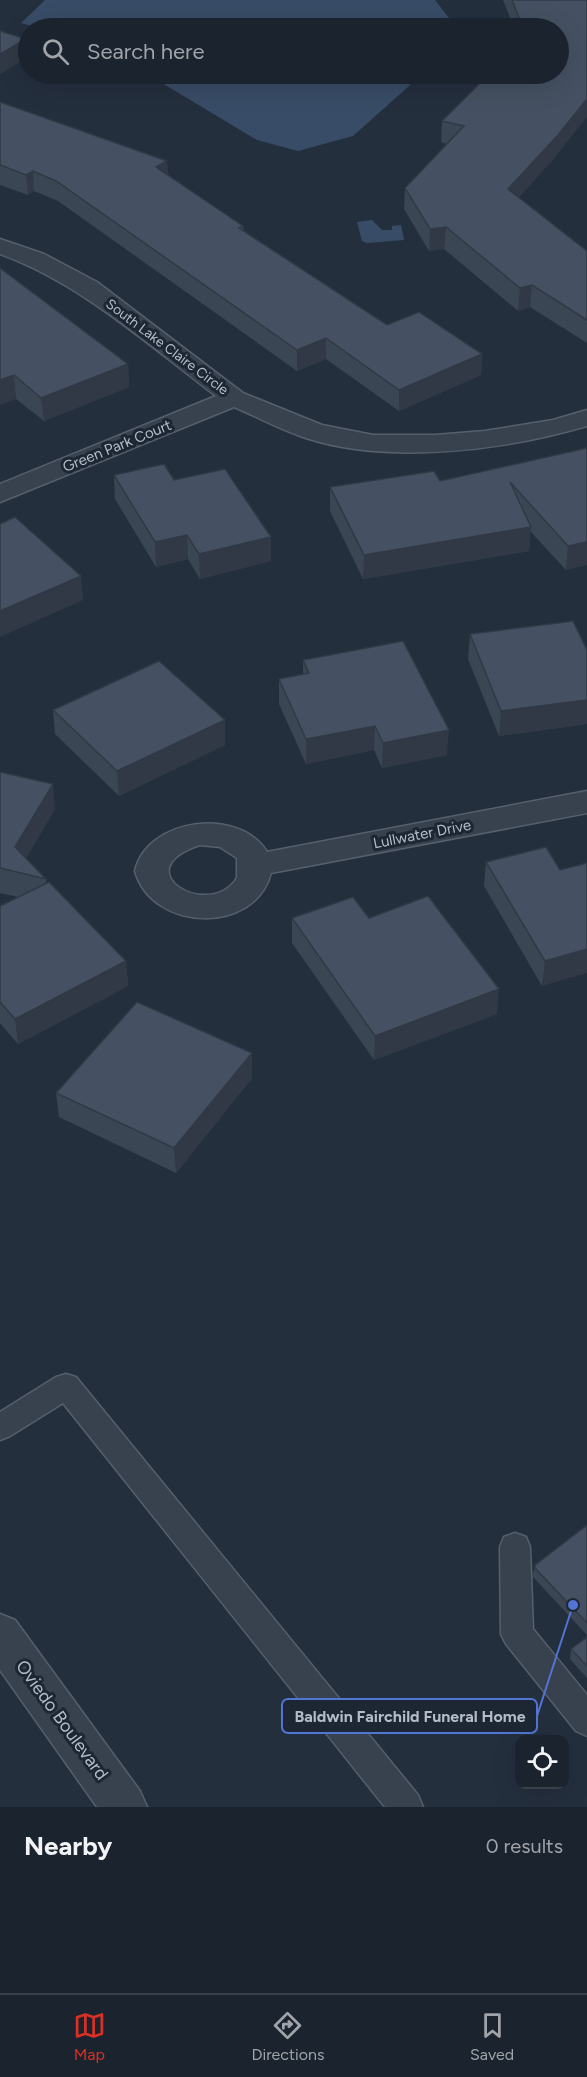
<!DOCTYPE html>
<style>
:root{--surface:#1b232e;--page:#242b36;--text:#f1f3f6;--muted:#a0a4aa;--line:#39404a;--accent:#d93025}
body{margin:0;font-family:Figtree,sans-serif;background:var(--page);color:var(--text)}
.controls{position:absolute;right:18px;bottom:18px;display:grid;overflow:hidden;border-radius:12px;box-shadow:0 6px 24px #0002}
.controls button{width:54px;height:54px;display:grid;place-items:center;padding:0;border:0;border-bottom:2px solid var(--line);background:var(--surface);color:var(--text);font:30px sans-serif}
.list{margin:0;padding:0;list-style:none}
h2{display:flex;justify-content:space-between;align-items:center;height:78px;margin:0;padding:0 24px;font-size:26px}
h2 small{font-size:20px;font-weight:400;color:var(--muted)}
.icon{flex:none;width:33px;height:33px;fill:none;stroke:currentColor;stroke-width:2;stroke-linecap:round;stroke-linejoin:round}
.map{position:relative;flex:none;width:587px;height:1807px;overflow:hidden}
.search{position:absolute;background:var(--surface);box-shadow:0 6px 24px #0002;left:18px;right:18px;top:18px;height:66px;display:flex;align-items:center;gap:15px;box-sizing:border-box;padding:0 21px;border-radius:33px;color:var(--muted);font-size:22px}
.sheet{height:186px;background:var(--surface)}
nav{display:flex;justify-content:space-around;align-items:center;box-sizing:border-box;height:84px;border-top:2px solid var(--line);background:var(--surface);font-size:16px;color:var(--muted)}
nav a{display:grid;justify-items:center;gap:3px}
nav .on{color:var(--accent)}
.map>svg:first-child{display:block}
</style>
<div class="map">
<svg width="587" height="1807" viewBox="0 0 587 1807">
<rect width="100%" height="100%" fill="#242f3e"/>
<!-- water -->
<g fill="#394c67">
<path d="M 45,0 L 435,0 L 456,27 L 39,28 L 21,23 Z"/>
<path d="M 147,74 L 419,74 L 409,86 L 353,136 L 298,151 L 257,140 Z"/>
<path d="M 372,220 L 382,230 L 392,230 L 392,226 L 401,225 L 404,240 L 367,243 L 362,241 L 357,222 Z"/>
</g>
<g fill="none" stroke-linecap="round" stroke-linejoin="round">
<defs>
<g id="service">
<path d="M 66,1374 L 76,1377 L 418,1795 L 423,1807 L 385,1807 L 63,1403 L 10,1436 L 0,1440 L 0,1412 L 56,1377 Z"/>
<path d="M 515,1533 L 526,1537 L 530,1547 L 533,1629 L 587,1695 L 587,1736 L 576,1731 L 506,1644 L 501,1634 L 500,1547 L 504,1537 Z"/>
</g>
<g id="minor">
<path d="M 0,239 L 44,254 L 97,282 L 243,393 L 322,425 L 373,435 L 435,435 L 485,431 L 553,420 L 587,410 L 587,426 C 506,450 388,465 306,438 C 281,430 258,417 234,407 L 0,502 L 0,484 L 216,396 C 147,344 82,284 0,254 Z"/>
<path d="M 587,791 L 587,813 L 271,873 C 255,935 152,932 135,871 C 147,818 239,806 267,852 ZM 200,845 L 220,847 L 237,858 L 237,878 C 209,922 123,870 200,845 Z"/>
</g>
<path id="tertiary" d="M 0,1614 L 15,1620 L 140,1791 L 147,1807 L 97,1807 L 0,1670 Z"/>
</defs>
<!-- service casing -->
<use href="#service" stroke="#565f6c" stroke-width="3"/>
<!-- minor casing -->
<use href="#minor" stroke="#565f6c" stroke-width="3"/>
<!-- tertiary casing -->
<use href="#tertiary" stroke="#565f6c" stroke-width="3"/>
<!-- service -->
<use href="#service" fill="#38414e" fill-rule="evenodd"/>
<!-- minor -->
<use href="#minor" fill="#38414e" fill-rule="evenodd"/>
<!-- tertiary -->
<use href="#tertiary" fill="#38414e" fill-rule="evenodd"/>
</g>
<!-- wall -->
<g fill="#3b4654">
<path d="M 503,0 L 587,0 L 556,156 L 519,197 L 587,251 L 587,343 L 530,307 L 518,311 L 444,249 L 429,251 L 404,209 L 405,188 L 447,144 L 441,142 L 442,121 L 479,84 L 479,77 L 558,28 L 514,28 Z"/>
<path d="M 0,102 L 167,161 L 168,175 L 243,226 L 244,231 L 387,325 L 482,354 L 481,375 L 399,411 L 326,359 L 297,371 L 58,201 L 34,191 L 28,195 L 0,185 Z"/>
<path d="M 0,268 L 128,364 L 129,387 L 44,421 L 16,399 Z"/>
<path d="M 587,448 L 587,565 L 566,570 L 530,531 L 529,551 L 363,579 L 330,511 L 330,487 L 440,481 Z"/>
<path d="M 114,475 L 174,480 L 271,537 L 271,561 L 200,579 L 188,559 L 156,567 L 115,499 Z"/>
<path d="M 470,634 L 587,650 L 587,724 L 499,736 L 468,659 Z"/>
<path d="M 303,660 L 447,755 L 382,768 L 374,750 L 306,764 L 279,704 L 279,679 L 303,675 Z"/>
<path d="M 53,710 L 225,745 L 119,796 L 55,734 Z"/>
<path d="M 0,772 L 55,809 L 26,858 L 46,879 L 46,883 L 126,961 L 128,986 L 18,1044 L 0,1023 L 0,906 L 18,897 L 0,893 Z"/>
<path d="M 486,862 L 560,870 L 542,986 L 484,886 Z"/>
<path d="M 292,918 L 369,918 L 497,1014 L 374,1060 L 292,943 Z"/>
<path d="M 252,1078 L 176,1173 L 59,1117 L 56,1093 Z"/>
<path d="M 587,1525 L 587,1635 L 533,1577 L 533,1574 L 535,1565 Z"/>
<path d="M 587,1637 L 587,1678 L 570,1659 L 571,1649 Z"/>
</g>
<!-- shaded-wall -->
<g fill="#303945">
<path d="M 26,39 L 27,58 L 0,74 L 0,54 Z"/>
<path d="M 587,99 L 587,117 L 556,156 L 506,211 L 508,189 Z"/>
<path d="M 167,161 L 168,181 L 156,167 Z"/>
<path d="M 33,171 L 34,191 L 28,195 L 26,175 Z"/>
<path d="M 446,227 L 444,249 L 429,251 L 430,229 Z"/>
<path d="M 532,285 L 530,307 L 518,311 L 520,288 Z"/>
<path d="M 326,338 L 326,359 L 297,371 L 297,350 Z"/>
<path d="M 482,354 L 481,375 L 399,411 L 399,390 Z"/>
<path d="M 128,364 L 129,387 L 44,421 L 41,398 Z"/>
<path d="M 14,375 L 16,399 L 0,405 L 0,380 Z"/>
<path d="M 531,527 L 529,551 L 363,579 L 364,555 Z"/>
<path d="M 187,535 L 188,559 L 156,567 L 155,542 Z"/>
<path d="M 271,537 L 271,561 L 200,579 L 199,554 Z"/>
<path d="M 587,542 L 587,565 L 566,570 L 568,546 Z"/>
<path d="M 81,576 L 83,600 L 0,637 L 0,611 Z"/>
<path d="M 587,700 L 587,724 L 499,736 L 501,711 Z"/>
<path d="M 225,720 L 225,745 L 119,796 L 117,771 Z"/>
<path d="M 375,726 L 374,750 L 306,764 L 306,739 Z"/>
<path d="M 449,730 L 447,755 L 382,768 L 383,743 Z"/>
<path d="M 53,784 L 55,809 L 18,872 L 15,847 Z"/>
<path d="M 587,949 L 587,973 L 542,986 L 545,961 Z"/>
<path d="M 126,961 L 128,986 L 18,1044 L 15,1019 Z"/>
<path d="M 499,989 L 497,1014 L 374,1060 L 375,1036 Z"/>
<path d="M 252,1053 L 252,1078 L 176,1173 L 174,1148 Z"/>
</g>
<!-- building -->
<g fill="#455162" stroke="#303945" stroke-width="1.5">
<path d="M 512,0 L 587,0 L 587,99 L 558,135 L 508,189 L 587,251 L 587,320 L 532,285 L 520,288 L 446,227 L 430,229 L 405,188 L 464,126 L 442,121 L 485,78 L 479,77 L 483,74 L 558,74 L 558,28 L 523,28 Z"/>
<path d="M 0,31 L 26,39 L 0,54 Z"/>
<path d="M 0,102 L 167,161 L 156,167 L 243,226 L 239,228 L 387,325 L 419,312 L 482,354 L 399,390 L 326,338 L 297,350 L 56,181 L 33,171 L 26,175 L 0,165 Z"/>
<path d="M 0,268 L 128,364 L 41,398 L 14,375 L 0,380 Z"/>
<path d="M 587,448 L 587,542 L 568,546 L 510,482 L 531,527 L 364,555 L 330,487 L 434,471 L 440,481 Z"/>
<path d="M 164,464 L 174,480 L 225,469 L 271,537 L 199,554 L 187,535 L 155,542 L 114,475 Z"/>
<path d="M 15,517 L 81,576 L 0,611 L 0,524 Z"/>
<path d="M 573,621 L 587,650 L 587,700 L 501,711 L 470,634 Z"/>
<path d="M 403,641 L 449,730 L 383,743 L 375,726 L 306,739 L 279,679 L 309,673 L 303,660 Z"/>
<path d="M 159,661 L 225,720 L 117,771 L 53,710 Z"/>
<path d="M 0,772 L 53,784 L 15,847 L 46,879 L 0,868 Z"/>
<path d="M 546,847 L 560,870 L 587,863 L 587,949 L 545,961 L 486,862 Z"/>
<path d="M 49,882 L 126,961 L 15,1019 L 0,1002 L 0,906 Z"/>
<path d="M 428,896 L 499,989 L 375,1036 L 292,918 L 353,897 L 369,918 Z"/>
<path d="M 137,1002 L 252,1053 L 174,1148 L 56,1093 Z"/>
<path d="M 587,1525 L 587,1623 L 535,1568 L 535,1565 Z"/>
<path d="M 587,1637 L 587,1666 L 571,1649 Z"/>
</g>
<g text-anchor="middle" dominant-baseline="central" stroke-width="6" stroke-linejoin="round" paint-order="stroke">
<!-- far-street labels -->
<g font-size="14" fill="#b4bcc9" stroke="#1d2633">
<text transform="translate(167 347) rotate(37)">South Lake Claire Circle</text>
</g>
<!-- street labels -->
<g font-size="15" fill="#b4bcc9" stroke="#1d2633">
<text transform="translate(117 446) rotate(-22)">Green Park Court</text>
<text transform="translate(422 834) rotate(-11)">Lullwater Drive</text>
</g>
<!-- near-street labels -->
<g font-size="18" fill="#b4bcc9" stroke="#1d2633">
<text transform="translate(62 1720) rotate(54)">Oviedo Boulevard</text>
</g>
</g>
<!-- callouts -->
<path fill="none" stroke="#5274d3" stroke-width="2" d="M573 1605L537 1716"/>
<circle fill="#5274d3" stroke="#1d2633" stroke-width="2" cx="573" cy="1605" r="6"/>
<rect fill="#1d2633" stroke="#5274d3" stroke-width="2" x="282" y="1699" width="255" height="34" rx="6"/>
<g font-size="16" text-anchor="middle" font-weight="bold" fill="#b4bcc9">
<text x="410" y="1722">Baldwin Fairchild Funeral Home</text>
</g>
</svg>
<div class="controls">
<button><svg class="icon" aria-label="locate" viewBox="0 0 24 24"><circle cx="12" cy="12" r="6"/><path d="M12 2v4M12 18v4M2 12h4M18 12h4"/></svg></button>
</div>
<div class="search"><svg class="icon" aria-label="search" viewBox="0 0 24 24"><circle cx="10" cy="10" r="6"/><path d="M15 15l6 6"/></svg>Search here</div>
</div>
<section class="sheet">
<h2>Nearby<small>0 results</small></h2>
<ul class="list">
</ul>
</section>
<nav>
<a class="on"><svg class="icon" aria-label="map" viewBox="0 0 24 24"><path d="M3 6l6-2 6 2 6-2v14l-6 2-6-2-6 2zM9 4v14M15 6v14"/></svg>Map</a>
<a><svg class="icon" aria-label="directions" viewBox="0 0 24 24"><path d="M12 3l9 9-9 9-9-9zM9 14v-3h6M13 9l2 2-2 2"/></svg>Directions</a>
<a><svg class="icon" aria-label="saved" viewBox="0 0 24 24"><path d="M7 4h10v16l-5-4-5 4z"/></svg>Saved</a>
</nav>
